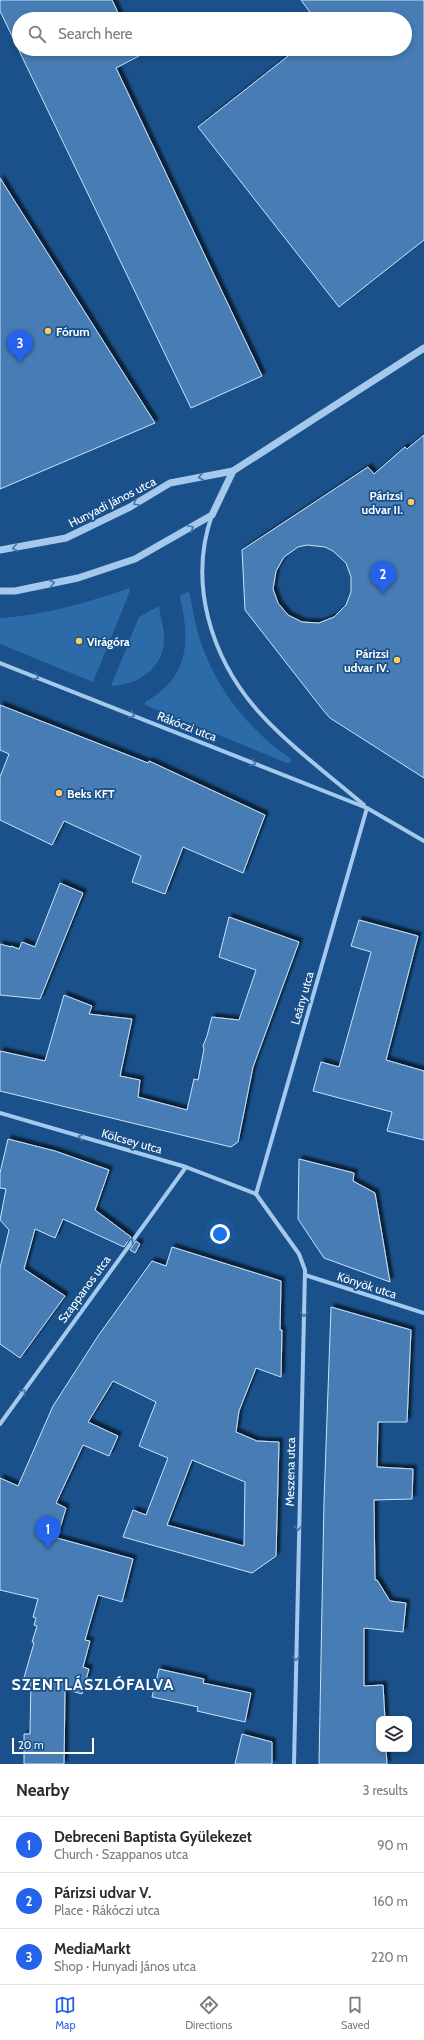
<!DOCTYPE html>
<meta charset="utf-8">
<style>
:root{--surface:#fff;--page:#f2f2f3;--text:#2b2b33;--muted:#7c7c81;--line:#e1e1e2;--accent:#2563eb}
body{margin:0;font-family:Cabin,sans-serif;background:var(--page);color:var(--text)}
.controls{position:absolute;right:12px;bottom:12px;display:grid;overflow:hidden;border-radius:8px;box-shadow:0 2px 6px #0003}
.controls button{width:36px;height:36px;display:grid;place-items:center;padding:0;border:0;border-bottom:1px solid var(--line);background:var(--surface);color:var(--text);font:20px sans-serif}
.scale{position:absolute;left:12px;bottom:10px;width:82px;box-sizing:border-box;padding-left:4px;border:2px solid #fff;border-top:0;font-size:11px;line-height:14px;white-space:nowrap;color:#fff;-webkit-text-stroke:3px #1a518a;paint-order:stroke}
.you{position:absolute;left:220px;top:1234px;width:14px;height:14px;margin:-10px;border:3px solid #fff;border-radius:50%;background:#1a73e8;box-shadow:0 0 0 6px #1a73e833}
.badge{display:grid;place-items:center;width:26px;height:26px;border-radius:50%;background:var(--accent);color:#fff;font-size:13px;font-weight:700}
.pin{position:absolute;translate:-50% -33px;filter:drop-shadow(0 1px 2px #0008)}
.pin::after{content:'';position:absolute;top:21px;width:14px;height:12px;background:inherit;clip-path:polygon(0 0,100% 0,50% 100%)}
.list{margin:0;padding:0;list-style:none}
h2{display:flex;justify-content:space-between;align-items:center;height:52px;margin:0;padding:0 16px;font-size:17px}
h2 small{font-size:13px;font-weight:400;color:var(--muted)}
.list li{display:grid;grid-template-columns:26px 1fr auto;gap:12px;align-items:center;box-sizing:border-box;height:56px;padding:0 16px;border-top:1px solid var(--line)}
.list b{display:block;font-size:15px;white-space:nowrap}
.list p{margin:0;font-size:13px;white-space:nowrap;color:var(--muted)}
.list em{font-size:13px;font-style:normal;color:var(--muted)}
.icon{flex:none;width:22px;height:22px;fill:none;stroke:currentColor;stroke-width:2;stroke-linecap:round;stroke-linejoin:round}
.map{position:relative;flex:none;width:424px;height:1764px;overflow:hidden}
.search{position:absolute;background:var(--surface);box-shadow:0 2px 6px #0003;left:12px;right:12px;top:12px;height:44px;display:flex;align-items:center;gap:10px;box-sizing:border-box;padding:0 14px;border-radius:22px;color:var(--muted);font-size:15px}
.sheet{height:220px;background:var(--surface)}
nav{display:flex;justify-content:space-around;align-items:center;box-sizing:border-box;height:56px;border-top:1px solid var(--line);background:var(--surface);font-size:11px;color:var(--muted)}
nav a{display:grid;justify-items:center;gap:2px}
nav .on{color:var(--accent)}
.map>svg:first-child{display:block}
</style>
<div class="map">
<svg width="424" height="1764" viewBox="0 0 424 1764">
<defs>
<filter id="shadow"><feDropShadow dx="3.5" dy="-3.5" stdDeviation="1" flood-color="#0009"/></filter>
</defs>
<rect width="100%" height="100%" fill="#1a518a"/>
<!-- green -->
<g fill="#2d6ba8">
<path d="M 129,588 L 130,591 L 93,682 L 0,644 L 0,618 C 44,615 88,603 129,588 Z"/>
<path d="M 189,591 C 192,604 194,617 197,630 C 211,681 246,729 290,758 L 291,762 L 287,763 L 145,705 L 145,702 C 190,677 190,641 180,596 Z"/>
<path d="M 159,606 C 160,616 163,625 164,634 C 167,666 140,685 111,686 L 139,617 Z"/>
</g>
<!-- building -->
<g fill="#477db4" stroke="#cae2f9" fill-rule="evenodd" filter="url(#shadow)">
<path d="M 0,0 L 112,0 L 121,19 L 19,19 L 19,49 L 135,49 L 139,56 L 116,68 L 262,376 L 191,408 L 0,11 Z"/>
<path d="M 301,0 L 424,0 L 424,240 L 339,307 L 198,127 L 297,49 L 405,49 L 405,19 L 315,19 Z"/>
<path d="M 0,178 L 155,423 L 0,489 Z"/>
<path d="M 424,435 L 424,778 L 330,718 L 323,710 L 245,610 L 242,550 L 368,467 L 374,474 L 405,447 L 407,449 ZM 307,545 L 325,547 L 333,551 L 346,563 L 351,577 L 351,592 L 346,605 L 334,617 L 319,623 L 302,622 L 288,615 L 278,603 L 273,589 L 276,571 L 284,557 L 298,547 Z"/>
<path d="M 0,705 L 148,763 L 149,761 L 265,815 L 243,873 L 183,847 L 165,894 L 132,882 L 141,856 L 64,821 L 52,845 L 0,820 L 0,777 L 9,754 L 0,750 Z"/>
<path d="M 60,883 L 83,893 L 40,999 L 0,995 L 0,944 L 11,947 L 11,946 L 19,949 L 22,942 L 35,947 Z"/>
<path d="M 229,917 L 299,942 L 253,1067 L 238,1142 L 231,1147 L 0,1091 L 0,1051 L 45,1061 L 64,995 L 92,1006 L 89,1014 L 132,1019 L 120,1076 L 140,1080 L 138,1097 L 187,1110 L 194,1079 L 198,1080 L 204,1049 L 203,1046 L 207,1036 L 212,1017 L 239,1020 L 256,970 L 219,957 Z"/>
<path d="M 359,920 L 418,936 L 386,1060 L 424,1071 L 424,1140 L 387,1131 L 392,1112 L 313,1091 L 321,1062 L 339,1067 L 371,952 L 351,946 Z"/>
<path d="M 8,1139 L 55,1151 L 109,1170 L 95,1210 L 131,1237 L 124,1247 L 63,1219 L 55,1238 L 35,1229 L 24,1269 L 65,1296 L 20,1358 L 0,1344 L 0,1268 L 9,1230 L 0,1220 L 6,1189 L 0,1188 L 0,1173 Z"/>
<path d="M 299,1159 L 354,1173 L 353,1181 L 375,1193 L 390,1282 L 324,1258 L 298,1219 Z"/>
<path d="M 136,1241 L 140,1244 L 135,1253 L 130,1250 Z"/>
<path d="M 172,1247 L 281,1281 L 280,1330 L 282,1330 L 281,1377 L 256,1368 L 239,1411 L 236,1432 L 257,1441 L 279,1442 L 276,1556 L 252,1573 L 123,1537 L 133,1510 L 146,1515 L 168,1458 L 139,1446 L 156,1402 L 113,1381 L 88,1422 L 118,1436 L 109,1456 L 83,1445 L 56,1503 L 66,1508 L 57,1538 L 133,1559 L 122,1602 L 98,1595 L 85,1640 L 90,1641 L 83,1667 L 89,1669 L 82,1694 L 65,1689 L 64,1764 L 24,1764 L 24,1734 L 30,1734 L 31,1678 L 23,1681 L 34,1643 L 32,1642 L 37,1626 L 34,1625 L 36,1618 L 33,1617 L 38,1599 L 0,1590 L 0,1478 L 18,1486 L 53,1406 L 98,1336 L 152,1261 L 166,1266 ZM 192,1460 L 245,1482 L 244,1546 L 167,1525 Z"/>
<path d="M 331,1307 L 411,1330 L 407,1422 L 378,1422 L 377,1467 L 413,1469 L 412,1499 L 374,1500 L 375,1580 L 377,1580 L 390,1601 L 406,1603 L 403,1632 L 364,1628 L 364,1686 L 383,1685 L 385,1719 L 379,1719 L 379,1749 L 386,1749 L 387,1764 L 319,1764 L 324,1501 Z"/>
<path d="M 159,1669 L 204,1679 L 203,1683 L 251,1693 L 245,1722 L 197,1711 L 198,1707 L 152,1697 Z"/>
<path d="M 242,1734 L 272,1742 L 272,1764 L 235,1764 Z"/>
</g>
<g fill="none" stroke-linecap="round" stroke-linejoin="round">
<!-- minor -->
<g stroke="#a4c9ed" stroke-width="4">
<path d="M 212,515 C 188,583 211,657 257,710 C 288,745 329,775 364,805"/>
<path d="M 0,663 L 367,808 L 424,841"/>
<path d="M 0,1113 L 186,1167 L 256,1194"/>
<path d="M 256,1194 L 299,1254 L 305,1270 L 294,1764"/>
<path d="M 256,1194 L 367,808"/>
<path d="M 305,1275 L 424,1313"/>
<path d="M 0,1424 L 186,1167"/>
</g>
<!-- tertiary -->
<g stroke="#a4c9ed" stroke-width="7">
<path d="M 0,550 L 66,538 L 130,507 L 170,483 L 233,471 L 424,348"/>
<path d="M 0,591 L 15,591 L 78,578 L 135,559 L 212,515 L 233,471"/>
</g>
</g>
<!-- one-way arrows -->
<defs><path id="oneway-chevron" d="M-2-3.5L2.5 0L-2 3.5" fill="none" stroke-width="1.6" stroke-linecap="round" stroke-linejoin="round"/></defs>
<g stroke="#4375a8">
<use href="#oneway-chevron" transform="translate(201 477) rotate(169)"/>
<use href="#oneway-chevron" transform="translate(136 503) rotate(149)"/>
<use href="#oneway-chevron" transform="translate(191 528) rotate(-31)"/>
<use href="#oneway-chevron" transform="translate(15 548) rotate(169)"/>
<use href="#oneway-chevron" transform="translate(52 583) rotate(-11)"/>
<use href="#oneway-chevron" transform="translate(36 677) rotate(21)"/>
<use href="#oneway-chevron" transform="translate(132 715) rotate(23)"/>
<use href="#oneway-chevron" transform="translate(253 763) rotate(21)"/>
<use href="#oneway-chevron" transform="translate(81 1137) rotate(-164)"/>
<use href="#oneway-chevron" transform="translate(131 1241) rotate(-54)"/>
<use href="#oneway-chevron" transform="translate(304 1314) rotate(92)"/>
<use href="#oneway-chevron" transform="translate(23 1392) rotate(-55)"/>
<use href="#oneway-chevron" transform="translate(298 1528) rotate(91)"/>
<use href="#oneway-chevron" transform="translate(296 1658) rotate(91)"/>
</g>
<!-- markers -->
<g fill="#ffc960" stroke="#1a518a" stroke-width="1.5">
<circle cx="48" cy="331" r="4"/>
<circle cx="411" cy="502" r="4"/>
<circle cx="79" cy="641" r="4"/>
<circle cx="397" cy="660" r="4"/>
<circle cx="59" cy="793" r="4"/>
</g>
<g text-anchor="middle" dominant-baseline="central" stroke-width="3.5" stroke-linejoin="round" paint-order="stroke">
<!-- poi labels -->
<g font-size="12" font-weight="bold" fill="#fff" stroke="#1a518a" text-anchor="start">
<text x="56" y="331">Fórum</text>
<text x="403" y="495" text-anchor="end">Párizsi<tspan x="403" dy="14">udvar II.</tspan></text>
<text x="87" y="641">Virágóra</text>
<text x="389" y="653" text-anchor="end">Párizsi<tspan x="389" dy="14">udvar IV.</tspan></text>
<text x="67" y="793">Beks KFT</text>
</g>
<!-- street labels -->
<g font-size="12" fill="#fff" stroke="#1a518a">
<text transform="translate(112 502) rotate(-27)">Hunyadi János utca</text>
<text transform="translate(187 726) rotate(21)">Rákóczi utca</text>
<text transform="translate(302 998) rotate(-74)">Leány utca</text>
<text transform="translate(132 1141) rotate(16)">Kölcsey utca</text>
<text transform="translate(367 1285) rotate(18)">Könyök utca</text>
<text transform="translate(84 1289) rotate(-54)">Szappanos utca</text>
<text transform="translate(290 1472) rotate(-89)">Meszena utca</text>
</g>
<!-- district labels -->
<g font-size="16" font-weight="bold" letter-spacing="1" fill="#fff" stroke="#1a518a">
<text x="93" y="1684">SZENTLÁSZLÓFALVA</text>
</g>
</g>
</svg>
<div class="controls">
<button><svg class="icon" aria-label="layers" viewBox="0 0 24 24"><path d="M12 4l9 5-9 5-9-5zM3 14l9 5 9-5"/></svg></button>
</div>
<div class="scale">20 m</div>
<div class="you"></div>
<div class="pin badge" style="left:48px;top:1549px">1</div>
<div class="pin badge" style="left:383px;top:594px">2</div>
<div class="pin badge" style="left:20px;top:363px">3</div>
<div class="search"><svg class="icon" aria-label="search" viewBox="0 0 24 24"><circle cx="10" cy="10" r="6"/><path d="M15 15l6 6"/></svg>Search here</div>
</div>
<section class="sheet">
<h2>Nearby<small>3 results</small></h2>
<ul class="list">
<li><span class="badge">1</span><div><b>Debreceni Baptista Gyülekezet</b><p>Church · Szappanos utca</p></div><em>90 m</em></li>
<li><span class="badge">2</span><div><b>Párizsi udvar V.</b><p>Place · Rákóczi utca</p></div><em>160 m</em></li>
<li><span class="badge">3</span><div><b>MediaMarkt</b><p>Shop · Hunyadi János utca</p></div><em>220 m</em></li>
</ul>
</section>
<nav>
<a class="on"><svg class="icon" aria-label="map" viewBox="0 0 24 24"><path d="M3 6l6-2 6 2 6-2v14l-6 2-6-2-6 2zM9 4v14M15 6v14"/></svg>Map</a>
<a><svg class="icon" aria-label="directions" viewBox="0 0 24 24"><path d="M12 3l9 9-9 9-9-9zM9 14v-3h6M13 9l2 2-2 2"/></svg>Directions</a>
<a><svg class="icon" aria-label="saved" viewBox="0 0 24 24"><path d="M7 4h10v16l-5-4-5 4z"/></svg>Saved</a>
</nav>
